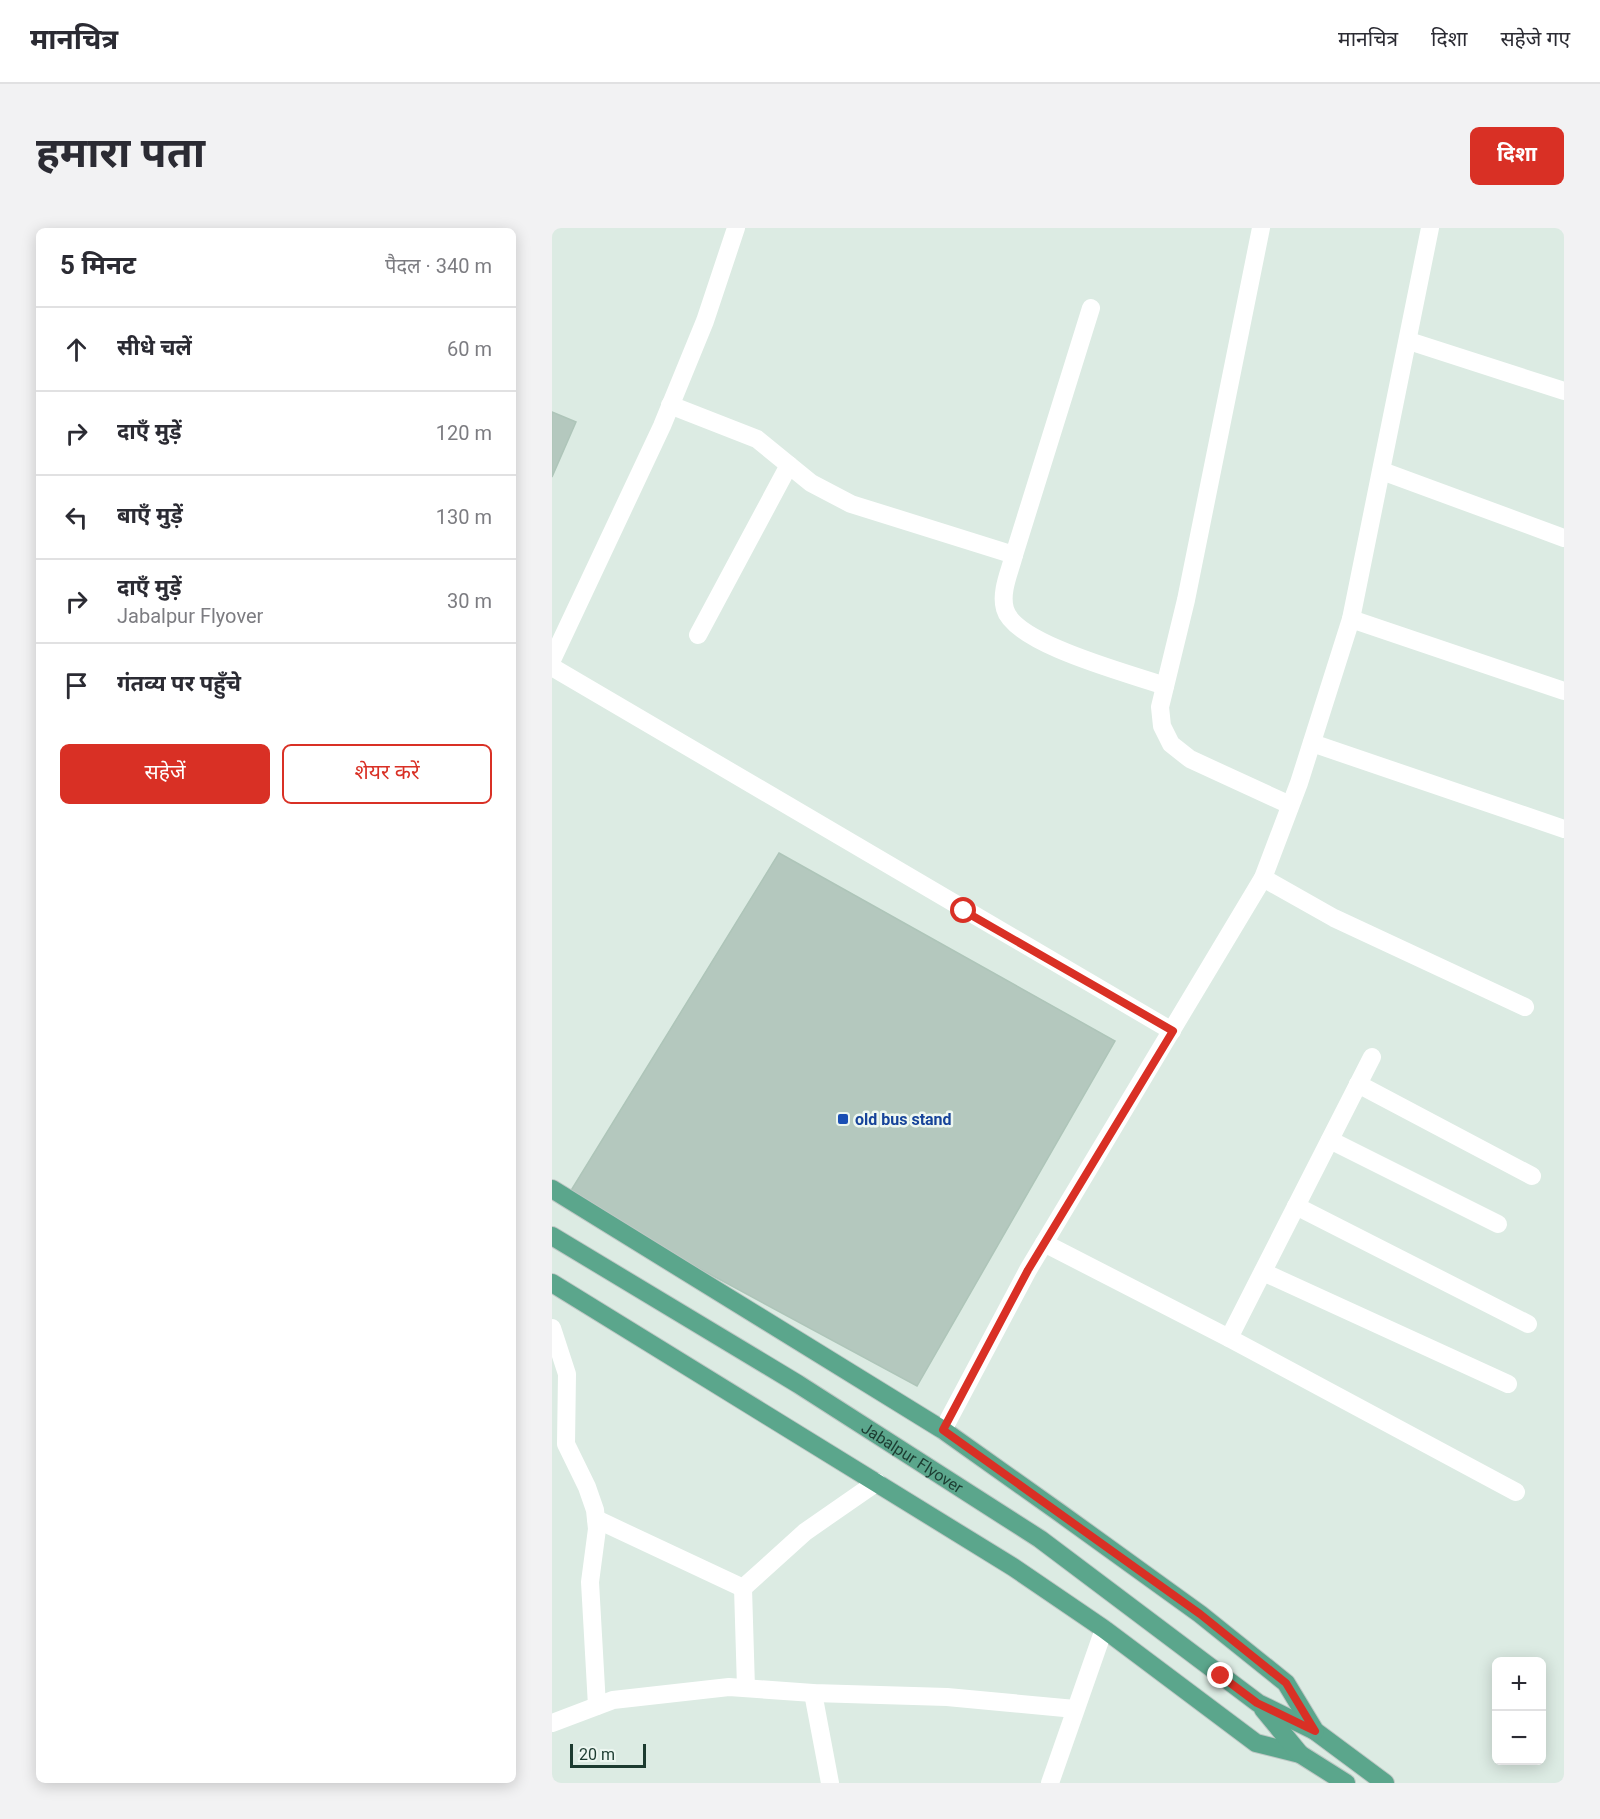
<!DOCTYPE html>
<html lang="hi">
<meta charset="utf-8">
<style>
:root{--surface:#fff;--page:#f2f2f3;--text:#2b2b33;--muted:#7c7c81;--line:#e1e1e2;--accent:#d93025}
body{margin:0;font-family:Roboto,"Noto Sans Devanagari",sans-serif;background:var(--page);color:var(--text)}
.controls{position:absolute;right:18px;bottom:18px;display:grid;overflow:hidden;border-radius:9px;box-shadow:0 3px 15px #0003}
.controls button{width:54px;height:54px;display:grid;place-items:center;padding:0;border:0;border-bottom:2px solid var(--line);background:var(--surface);color:var(--text);font:30px sans-serif}
.scale{position:absolute;left:18px;bottom:15px;width:76px;box-sizing:border-box;padding-left:6px;border:3px solid #1c3b30;border-top:0;font-size:16px;line-height:21px;white-space:nowrap;color:#1c3b30;-webkit-text-stroke:4px #edf7f1;paint-order:stroke}
.stop{position:absolute;width:18px;height:18px;margin:-14px;border:4px solid #d93025;border-radius:50%;background:#fff}
.stop.end{background:#d93025;border-color:#fff;box-shadow:0 2px 6px #0008}
.list{margin:0;padding:0;list-style:none}
h2{display:flex;justify-content:space-between;align-items:center;height:78px;margin:0;padding:0 24px;font-size:26px}
h2 small{font-size:20px;font-weight:400;color:var(--muted)}
.list li{display:grid;grid-template-columns:39px 1fr auto;gap:18px;align-items:center;box-sizing:border-box;height:84px;padding:0 24px;border-top:2px solid var(--line)}
.list b{display:block;font-size:22px;white-space:nowrap}
.list p{margin:0;font-size:20px;white-space:nowrap;color:var(--muted)}
.list em{font-size:20px;font-style:normal;color:var(--muted)}
.actions{display:flex;gap:12px;padding:18px 24px}
.actions a{flex:1;padding:14px 0;border:2px solid var(--accent);border-radius:9px;text-align:center;font-size:21px;color:var(--accent)}
.actions .main{background:var(--accent);color:#fff}
.icon{flex:none;width:33px;height:33px;fill:none;stroke:currentColor;stroke-width:2;stroke-linecap:round;stroke-linejoin:round}
.map{position:relative;flex:none;width:1012px;height:1555px;overflow:hidden;border-radius:9px}
header{display:flex;align-items:center;gap:36px;box-sizing:border-box;height:84px;padding:0 30px;background:var(--surface);border-bottom:2px solid var(--line)}
header strong{font-size:28px}
nav{display:flex;gap:33px;margin-inline-start:auto;font-size:21px}
.intro{display:flex;align-items:center;justify-content:space-between;box-sizing:border-box;height:144px;padding:0 36px}
h1{margin:0;font-size:42px}
.button{padding:15px 27px;border-radius:9px;background:var(--accent);color:#fff;font-size:21px;font-weight:700}
main{display:flex;gap:36px;padding:0 36px}
aside{flex:1;background:var(--surface);border-radius:9px;box-shadow:0 3px 15px #0003}
.map>svg:first-child{display:block}
</style>
<header>
<strong>मानचित्र</strong>
<nav><a>मानचित्र</a><a>दिशा</a><a>सहेजे गए</a></nav>
</header>
<div class="intro"><h1>हमारा पता</h1><a class="button">दिशा</a></div>
<main>
<aside>
<h2>5 मिनट<small>पैदल · 340 m</small></h2>
<ul class="list">
<li><svg class="icon" aria-label="ahead" viewBox="0 0 24 24"><path d="M12 20V5M6 11l6-6 6 6"/></svg><div><b>सीधे चलें</b></div><em>60 m</em></li>
<li><svg class="icon" aria-label="right" viewBox="0 0 24 24"><path d="M7 20v-9h11M14 6l5 5-5 5"/></svg><div><b>दाएँ मुड़ें</b></div><em>120 m</em></li>
<li><svg class="icon" aria-label="left" viewBox="0 0 24 24"><path d="M17 20v-9H6M10 6l-5 5 5 5"/></svg><div><b>बाएँ मुड़ें</b></div><em>130 m</em></li>
<li><svg class="icon" aria-label="right" viewBox="0 0 24 24"><path d="M7 20v-9h11M14 6l5 5-5 5"/></svg><div><b>दाएँ मुड़ें</b><p>Jabalpur Flyover</p></div><em>30 m</em></li>
<li><svg class="icon" aria-label="arrive" viewBox="0 0 24 24"><path d="M6 21V4h12l-3 4 3 4H6"/></svg><div><b>गंतव्य पर पहुँचे</b></div></li>
</ul>
<div class="actions"><a class="main">सहेजें</a><a>शेयर करें</a></div>
</aside>
<div class="map">
<svg width="1012" height="1555" viewBox="0 0 1012 1555">
<rect width="100%" height="100%" fill="#dcebe3"/>
<!-- building -->
<g fill="#b4c8be" stroke="#aec5b9" stroke-width="1.5">
<path d="M 0,184 L 24,194 L 0,249 Z"/>
<path d="M 227,625 L 563,813 L 365,1158 L 15,969 Z"/>
</g>
<g fill="none" stroke-linecap="round" stroke-linejoin="round">
<defs>
<g id="primary">
<path d="M 0,961 L 391,1202 L 508,1285 L 648,1386 L 734,1455 L 763,1503 L 833,1555"/>
<path id="s1" d="M 0,1008 L 246,1156 L 488,1311 L 706,1475 L 763,1503"/>
<path d="M 0,1055 L 461,1339 L 552,1401 L 704,1515 L 748,1526 L 794,1555"/>
<path d="M 711,1481 L 748,1526"/>
</g>
</defs>
<!-- primary casing -->
<use href="#primary" stroke="#bfc8c5" stroke-width="20"/>
<!-- minor -->
<g stroke="#fff" stroke-width="18">
<path d="M 709,0 L 634,372 L 608,479 L 610,498 L 619,516 L 638,531 L 738,577"/>
<path d="M 539,80 L 462,327 C 458,343 448,364 453,381 C 462,416 579,446 613,458"/>
<path d="M 857,113 L 1012,163"/>
<path d="M 118,177 L 205,211 L 259,255 L 299,276 L 462,327"/>
<path d="M 830,243 L 1012,310"/>
<path d="M 799,391 L 1012,463"/>
<path d="M 146,407 L 237,237"/>
<path d="M 0,432 L 110,198 L 153,93 L 184,0"/>
<path d="M 0,439 L 620,803"/>
<path d="M 760,515 L 1012,601"/>
<path d="M 711,650 L 782,690 L 973,779"/>
<path d="M 806,856 L 980,948"/>
<path d="M 778,912 L 946,996"/>
<path d="M 744,978 L 976,1096"/>
<path d="M 492,1015 L 677,1110 L 964,1264"/>
<path d="M 711,1044 L 956,1156"/>
<path d="M 0,1100 L 15,1146 L 14,1216 L 35,1259 L 43,1282 L 45,1301 L 38,1354 L 45,1478"/>
<path d="M 677,1110 L 820,829"/>
<path d="M 391,1202 L 476,1042 L 711,650 L 747,555 L 799,391 L 878,0"/>
<path d="M 44,1291 L 191,1360 L 253,1304 L 325,1254"/>
<path d="M 191,1360 L 194,1460"/>
<path d="M 261,1465 L 278,1555"/>
<path d="M 0,1495 L 61,1472 L 177,1459 L 261,1465 L 395,1469 L 523,1481"/>
<path d="M 498,1555 L 552,1401"/>
</g>
<!-- primary -->
<use href="#primary" stroke="#5ba68c" stroke-width="18"/>
</g>
<g fill="none" stroke-linecap="round" stroke-linejoin="round">
<!-- route -->
<path stroke="#d93025" stroke-width="8" d="M 412,683 L 621,803 L 476,1042 L 391,1202 L 648,1386 L 734,1455 L 763,1503 L 705,1475 L 669,1448"/>
</g>
<!-- markers -->
<rect fill="#1a4fb4" stroke="#edf7f1" stroke-width="2" x="285" y="885" width="12" height="12" rx="3"/>
<g text-anchor="middle" dominant-baseline="central" stroke-width="5" stroke-linejoin="round" paint-order="stroke">
<!-- transit labels -->
<g font-size="16" font-weight="bold" fill="#164399" stroke="#edf7f1" text-anchor="start">
<text x="303" y="891">old bus stand</text>
</g>
<!-- street labels -->
<g font-size="16" fill="#1c3b30" stroke="#edf7f1">
<text stroke="none"><textPath href="#s1" startOffset="423">Jabalpur Flyover</textPath></text>
</g>
</g>
</svg>
<div class="controls">
<button>+</button>
<button>−</button>
</div>
<div class="scale">20 m</div>
<div class="stop" style="left:412px;top:683px"></div>
<div class="stop end" style="left:669px;top:1448px"></div>
</div>
</main>
